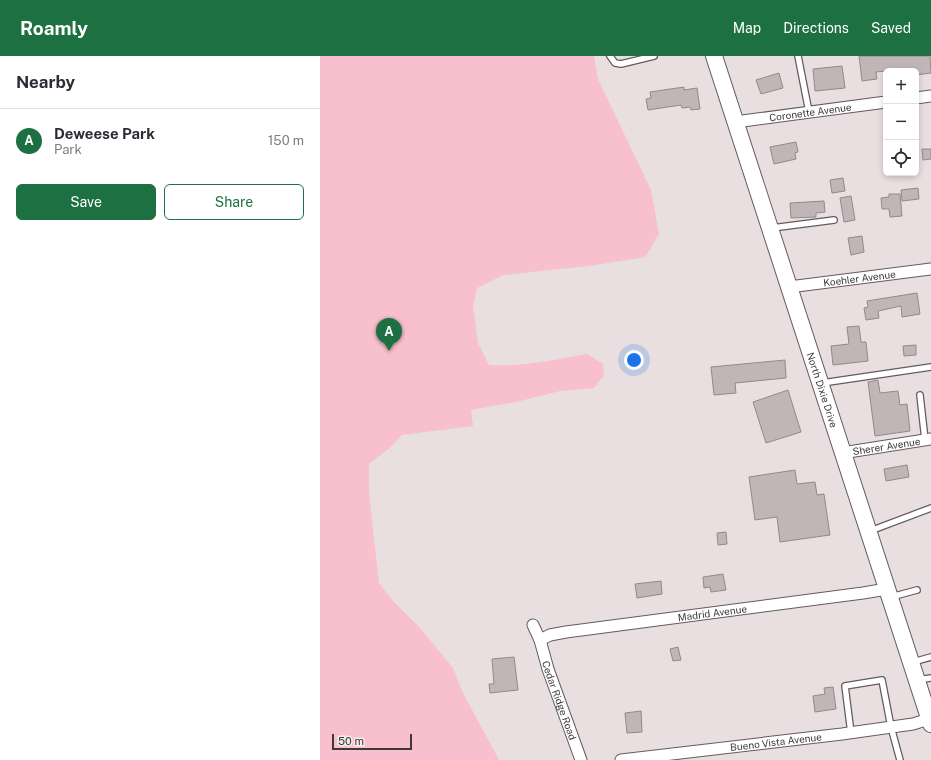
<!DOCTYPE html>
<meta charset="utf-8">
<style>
:root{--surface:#fff;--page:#f2f2f3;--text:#2b2b33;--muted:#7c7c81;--line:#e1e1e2;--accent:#1d7041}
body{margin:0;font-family:"Public Sans",sans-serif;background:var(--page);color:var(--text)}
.controls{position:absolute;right:12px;top:12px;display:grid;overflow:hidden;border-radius:6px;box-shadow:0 2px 6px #0003}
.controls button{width:36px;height:36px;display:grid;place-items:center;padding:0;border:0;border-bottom:1px solid var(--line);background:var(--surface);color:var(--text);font:20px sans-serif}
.scale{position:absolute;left:12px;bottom:10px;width:80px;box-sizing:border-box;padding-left:4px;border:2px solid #3d393a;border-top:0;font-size:11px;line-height:14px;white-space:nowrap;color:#3d393a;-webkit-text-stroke:3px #f6ebed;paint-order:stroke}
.you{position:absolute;left:314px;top:304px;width:14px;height:14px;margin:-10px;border:3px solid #fff;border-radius:50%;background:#1a73e8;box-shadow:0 0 0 6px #1a73e833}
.badge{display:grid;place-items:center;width:26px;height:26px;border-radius:50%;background:var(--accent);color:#fff;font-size:13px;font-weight:700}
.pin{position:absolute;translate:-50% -33px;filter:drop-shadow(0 1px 2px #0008)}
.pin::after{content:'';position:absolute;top:21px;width:14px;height:12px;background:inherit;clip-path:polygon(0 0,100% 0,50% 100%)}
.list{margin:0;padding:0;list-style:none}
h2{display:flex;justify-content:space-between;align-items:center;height:52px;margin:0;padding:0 16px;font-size:17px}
h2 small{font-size:13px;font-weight:400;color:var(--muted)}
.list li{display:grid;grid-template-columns:26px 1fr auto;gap:12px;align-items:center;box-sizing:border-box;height:64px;padding:0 16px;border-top:1px solid var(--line)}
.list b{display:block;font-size:15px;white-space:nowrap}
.list p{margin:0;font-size:13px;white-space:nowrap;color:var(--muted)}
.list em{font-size:13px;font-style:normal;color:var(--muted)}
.actions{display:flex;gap:8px;padding:12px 16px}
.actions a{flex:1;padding:9px 0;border:1px solid var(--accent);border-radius:6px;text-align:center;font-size:14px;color:var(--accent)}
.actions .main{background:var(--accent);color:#fff}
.icon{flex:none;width:22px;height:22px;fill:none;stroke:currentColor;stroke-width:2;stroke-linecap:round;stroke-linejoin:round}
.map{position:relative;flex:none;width:611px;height:704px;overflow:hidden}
header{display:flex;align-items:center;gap:24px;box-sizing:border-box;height:56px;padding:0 20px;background:var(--accent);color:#fff}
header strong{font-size:19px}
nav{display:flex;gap:22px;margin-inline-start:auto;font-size:14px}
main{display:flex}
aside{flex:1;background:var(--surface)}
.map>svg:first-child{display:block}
</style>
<header>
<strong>Roamly</strong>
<nav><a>Map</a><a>Directions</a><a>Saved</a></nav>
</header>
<main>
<aside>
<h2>Nearby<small></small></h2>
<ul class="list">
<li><span class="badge">A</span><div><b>Deweese Park</b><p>Park</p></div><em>150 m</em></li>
</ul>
<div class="actions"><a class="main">Save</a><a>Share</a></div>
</aside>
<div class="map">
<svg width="611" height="704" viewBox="0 0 611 704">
<rect width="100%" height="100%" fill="#e9dee0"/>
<!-- green -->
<path fill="#f7c0cc" d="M 0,0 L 274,0 L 278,23 L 331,134 L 339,178 L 325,201 L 269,210 L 183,219 L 157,232 L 153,250 L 158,287 L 169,309 C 202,311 234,304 267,298 L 283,308 L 284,319 L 274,332 L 240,335 L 196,346 L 151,354 L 153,370 L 82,379 L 72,390 L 49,408 L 49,438 L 59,527 L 73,545 L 100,572 L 133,612 L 142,635 L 179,704 L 0,704 Z"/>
<!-- building -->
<g fill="#c0b6b8" stroke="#93898b">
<path d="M 539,0 L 610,0 L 611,17 L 596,19 L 596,15 L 576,15 L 576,14 L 556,16 L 557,23 L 542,25 Z"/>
<path d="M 522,10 L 525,32 L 495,35 L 493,13 Z"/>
<path d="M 459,17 L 463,32 L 441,38 L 436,24 Z"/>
<path d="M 364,31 L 364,34 L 377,32 L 380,53 L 371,54 L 370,51 L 362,52 L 361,49 L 328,54 L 326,43 L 331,42 L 330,36 Z"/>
<path d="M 476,86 L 478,96 L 475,97 L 476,103 L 454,108 L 450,91 Z"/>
<path d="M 602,93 L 611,93 L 611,103 L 603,104 Z"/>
<path d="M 523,122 L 525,135 L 512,137 L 510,124 Z"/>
<path d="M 598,132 L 599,143 L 582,145 L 581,134 Z"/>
<path d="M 569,138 L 580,138 L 582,160 L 570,161 L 569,153 L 562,153 L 561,142 L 569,141 Z"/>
<path d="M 531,140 L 535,164 L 524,166 L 520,142 Z"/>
<path d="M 504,145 L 505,156 L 496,157 L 496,161 L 471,162 L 470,147 Z"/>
<path d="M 542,180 L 544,196 L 531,199 L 528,182 Z"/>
<path d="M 597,237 L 600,258 L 582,261 L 581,250 L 558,255 L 559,262 L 546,264 L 544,252 L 548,251 L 547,245 Z"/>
<path d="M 539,270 L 541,286 L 546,286 L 548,305 L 513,309 L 511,290 L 529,288 L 527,271 Z"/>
<path d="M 596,289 L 596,299 L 584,300 L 583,290 Z"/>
<path d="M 465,304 L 466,322 L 415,327 L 416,337 L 394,339 L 391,311 Z"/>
<path d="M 558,324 L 560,337 L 578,335 L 580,349 L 587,348 L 590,375 L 555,380 L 548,326 Z"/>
<path d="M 468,334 L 481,376 L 446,387 L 433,346 Z"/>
<path d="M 587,409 L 589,421 L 566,425 L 564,413 Z"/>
<path d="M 475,414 L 477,428 L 495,426 L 497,439 L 504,438 L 510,479 L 460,486 L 457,461 L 435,464 L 429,421 Z"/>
<path d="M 406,476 L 407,488 L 398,489 L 397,477 Z"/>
<path d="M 403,518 L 406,534 L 391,536 L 390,531 L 384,532 L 383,521 Z"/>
<path d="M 341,525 L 342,538 L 317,542 L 315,528 Z"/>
<path d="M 358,591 L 361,604 L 353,605 L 350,593 Z"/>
<path d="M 194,601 L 198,634 L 170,637 L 169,628 L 174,628 L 172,603 Z"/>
<path d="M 513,631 L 516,653 L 495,656 L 493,640 L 505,638 L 504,632 Z"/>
<path d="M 321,655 L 322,676 L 307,677 L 305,657 Z"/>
</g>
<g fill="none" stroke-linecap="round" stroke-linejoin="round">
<defs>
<g id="service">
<path d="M 290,0 L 295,7 L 301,8 L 334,0"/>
<path d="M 478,0 L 489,56"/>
<path d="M 452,172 L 514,164"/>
<path d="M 502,327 L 611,311"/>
<path d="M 600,339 L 605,384"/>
<path d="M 550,475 L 611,452"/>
<path d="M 571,541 L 597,534"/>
<path d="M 593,606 L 611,601"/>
<path d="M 597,624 L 611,622"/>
<path d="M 531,677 L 525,630 L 562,624 L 571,671 L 580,704"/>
</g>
<g id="minor">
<path d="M 596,42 L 611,40"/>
<path id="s1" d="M 415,66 L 566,46"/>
<path id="s2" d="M 469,231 L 611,213"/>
<path id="s3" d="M 522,397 L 611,383"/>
<path id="s4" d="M 213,569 L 220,584 L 228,613 L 261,704"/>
<path id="s5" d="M 220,584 L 230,579 L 246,576 L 543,537 L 567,533"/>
<path id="s6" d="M 301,704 L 522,678 L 593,668 L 609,663"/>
</g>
<g id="secondary">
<path id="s7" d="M 394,0 L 611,668"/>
</g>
</defs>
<!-- service casing -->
<use href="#service" stroke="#645b5d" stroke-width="8"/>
<!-- minor casing -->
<use href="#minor" stroke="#645b5d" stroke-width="13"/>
<!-- secondary casing -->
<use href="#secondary" stroke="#645b5d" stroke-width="18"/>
<!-- service -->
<use href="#service" stroke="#fff" stroke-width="5.5"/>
<!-- minor -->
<use href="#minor" stroke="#fff" stroke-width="11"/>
<!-- secondary -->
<use href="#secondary" stroke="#fff" stroke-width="16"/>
</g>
<g text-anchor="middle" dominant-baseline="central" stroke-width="3" stroke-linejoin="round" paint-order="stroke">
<!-- street labels -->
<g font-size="10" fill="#3d393a" stroke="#f6ebed">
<text stroke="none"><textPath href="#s1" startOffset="76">Coronette Avenue</textPath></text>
<text stroke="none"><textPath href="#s2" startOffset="71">Koehler Avenue</textPath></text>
<text stroke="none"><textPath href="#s7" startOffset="351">North Dixie Drive</textPath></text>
<text stroke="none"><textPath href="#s3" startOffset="45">Sherer Avenue</textPath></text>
<text stroke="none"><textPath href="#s5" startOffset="175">Madrid Avenue</textPath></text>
<text stroke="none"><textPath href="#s4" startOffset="80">Cedar Ridge Road</textPath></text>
<text stroke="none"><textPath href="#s6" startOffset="156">Bueno Vista Avenue</textPath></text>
</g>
</g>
</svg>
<div class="controls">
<button>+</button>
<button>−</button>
<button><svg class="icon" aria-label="locate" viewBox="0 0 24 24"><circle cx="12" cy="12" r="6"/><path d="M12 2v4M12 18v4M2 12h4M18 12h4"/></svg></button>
</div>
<div class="scale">50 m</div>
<div class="you"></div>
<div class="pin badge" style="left:69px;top:295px">A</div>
</div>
</main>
